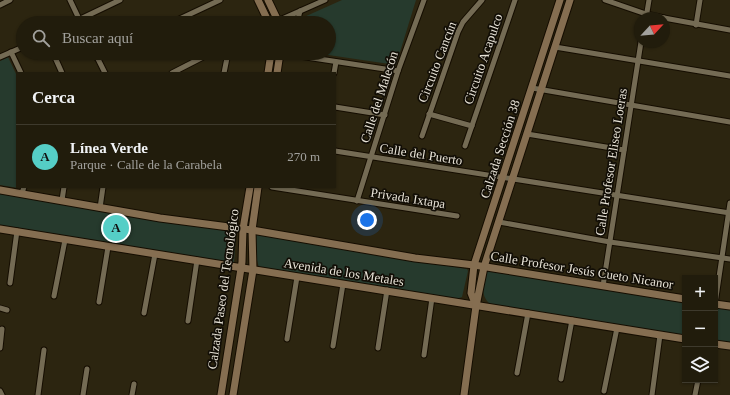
<!DOCTYPE html>
<html lang="es">
<meta charset="utf-8">
<style>
:root{--surface:#211c0c;--page:#292515;--text:#f1f3f6;--muted:#a2a19d;--line:#3e3a2d;--accent:#55cec6}
body{margin:0;font-family:"Times New Roman",serif;background:var(--page);color:var(--text)}
.controls{position:absolute;right:12px;bottom:12px;display:grid;overflow:hidden;border-radius:0px;box-shadow:0 1px 3px #0004}
.controls button{width:36px;height:36px;display:grid;place-items:center;padding:0;border:0;border-bottom:1px solid var(--line);background:var(--surface);color:var(--text);font:20px sans-serif}
.compass{position:absolute;left:634px;top:12px;width:36px;height:36px;border-radius:50%;background:var(--surface);box-shadow:0 1px 3px #0004;rotate:64deg}
.you{position:absolute;left:367px;top:220px;width:14px;height:14px;margin:-10px;border:3px solid #fff;border-radius:50%;background:#1a73e8;box-shadow:0 0 0 6px #1a73e833}
.badge{display:grid;place-items:center;width:26px;height:26px;border-radius:50%;background:var(--accent);color:#111;font-size:13px;font-weight:700}
.pin{position:absolute;translate:-50% -50%;border:2px solid #fff;box-shadow:0 1px 4px #0006}
.list{margin:0;padding:0;list-style:none}
h2{display:flex;justify-content:space-between;align-items:center;height:52px;margin:0;padding:0 16px;font-size:17px}
h2 small{font-size:13px;font-weight:400;color:var(--muted)}
.list li{display:grid;grid-template-columns:26px 1fr auto;gap:12px;align-items:center;box-sizing:border-box;height:64px;padding:0 16px;border-top:1px solid var(--line)}
.list b{display:block;font-size:15px;white-space:nowrap}
.list p{margin:0;font-size:13px;white-space:nowrap;color:var(--muted)}
.list em{font-size:13px;font-style:normal;color:var(--muted)}
.icon{flex:none;width:22px;height:22px;fill:none;stroke:currentColor;stroke-width:2;stroke-linecap:round;stroke-linejoin:round}
.map{position:relative;flex:none;width:730px;height:395px;overflow:hidden}
.search{position:absolute;background:var(--surface);box-shadow:0 1px 3px #0004;left:16px;top:16px;width:320px;height:44px;display:flex;align-items:center;gap:10px;box-sizing:border-box;padding:0 14px;border-radius:22px;color:var(--muted);font-size:15px}
.panel{position:absolute;background:var(--surface);box-shadow:0 1px 3px #0004;left:16px;top:72px;width:320px;height:116px;border-radius:0px}
.map>svg:first-child{display:block}
</style>
<div class="map">
<svg width="730" height="395" viewBox="0 0 730 395">
<rect width="100%" height="100%" fill="#2c2510"/>
<!-- green -->
<g fill="#263a2d">
<path d="M 342,0 L 416,0 L 396,65 L 315,53 L 329,53 L 329,23 L 303,23 L 304,17 Z"/>
<path d="M 8,57 L 17,76 L 18,188 L 0,185 L 0,61 Z"/>
<path d="M 0,194 L 233,232 L 236,235 L 234,263 L 0,225 Z"/>
<path d="M 255,234 L 467,269 L 468,271 L 462,297 L 456,299 L 259,268 L 257,260 Z"/>
<path d="M 486,269 L 685,301 L 685,336 L 490,304 C 479,294 484,283 486,269 Z"/>
<path d="M 715,306 L 730,309 L 730,343 L 715,340 Z"/>
</g>
<g fill="none" stroke-linecap="round" stroke-linejoin="round">
<defs>
<g id="street">
<path d="M 70,0 L 81,23"/>
<path d="M 605,0 L 646,14 L 664,18"/>
<path d="M 0,5 L 10,0"/>
<path d="M 646,18 L 649,0"/>
<path d="M 664,18 L 730,30"/>
<path d="M 72,23 L 120,0"/>
<path d="M 171,23 L 220,0"/>
<path d="M 273,23 L 325,0"/>
<path d="M 297,23 L 300,11"/>
<path d="M 696,25 L 700,0"/>
<path d="M 555,47 L 730,76"/>
<path d="M 11,52 L 21,73"/>
<path d="M 53,53 L 62,73"/>
<path d="M 95,53 L 105,73"/>
<path d="M 280,53 L 398,71"/>
<path d="M 0,57 L 23,47"/>
<path d="M 97,58 L 107,53"/>
<path d="M 172,73 L 211,53"/>
<path d="M 224,73 L 228,53"/>
<path d="M 334,73 L 336,62"/>
<path d="M 532,88 L 730,122"/>
<path d="M 335,107 L 385,115"/>
<path d="M 429,114 L 472,126"/>
<path d="M 527,134 L 624,150"/>
<path d="M 422,136 L 458,32 L 463,22 L 482,0"/>
<path d="M 465,146 L 515,0"/>
<path d="M 335,151 L 730,213"/>
<path d="M 272,187 L 457,216"/>
<path d="M 22,193 L 24,187"/>
<path d="M 62,200 L 64,187"/>
<path d="M 357,201 L 398,71 L 424,0"/>
<path d="M 100,208 L 103,187"/>
<path d="M 499,222 L 610,242 L 730,259"/>
<path d="M 10,283 L 17,231"/>
<path d="M 603,286 L 641,42"/>
<path d="M 54,296 L 65,240"/>
<path d="M 99,302 L 108,247"/>
<path d="M 715,304 L 730,203"/>
<path d="M 0,308 L 7,310"/>
<path d="M 144,313 L 155,254"/>
<path d="M 188,321 L 197,260"/>
<path d="M 287,339 L 297,277"/>
<path d="M 333,346 L 343,284"/>
<path d="M 0,348 L 2,329"/>
<path d="M 378,348 L 387,290"/>
<path d="M 424,355 L 432,298"/>
<path d="M 517,373 L 528,313"/>
<path d="M 561,379 L 572,320"/>
<path d="M 0,391 L 2,395"/>
<path d="M 604,391 L 617,328"/>
<path d="M 38,395 L 44,350"/>
<path d="M 83,395 L 87,369"/>
<path d="M 132,395 L 134,384"/>
<path d="M 652,395 L 660,335"/>
<path d="M 695,395 L 698,380"/>
</g>
<g id="secondary">
<path d="M 258,0 L 269,23"/>
<path d="M 268,0 L 279,23"/>
<path d="M 268,73 L 271,53"/>
<path d="M 277,73 L 280,53"/>
<path d="M 0,190 L 160,218 L 252,230 L 415,258 L 474,265 L 685,299"/>
<path d="M 0,229 L 685,339"/>
<path d="M 715,304 L 730,306"/>
<path d="M 476,306 L 471,293 L 474,265 L 560,0"/>
<path d="M 715,344 L 730,346"/>
<path d="M 221,395 L 242,262 L 243,229 L 250,187"/>
<path d="M 233,395 L 253,270 L 252,230 L 258,187"/>
<path d="M 464,395 L 476,306 L 484,267 L 570,0"/>
</g>
</defs>
<!-- street casing -->
<use href="#street" stroke="#150d00" stroke-width="7"/>
<!-- secondary casing -->
<use href="#secondary" stroke="#150d00" stroke-width="9"/>
<!-- street -->
<use href="#street" stroke="#746b54" stroke-width="5"/>
<!-- secondary -->
<use href="#secondary" stroke="#856e51" stroke-width="7"/>
</g>
<g text-anchor="middle" dominant-baseline="central" stroke-width="3.5" stroke-linejoin="round" paint-order="stroke">
<!-- street labels -->
<g font-size="13" fill="#e8e3d7" stroke="#120e06">
<text transform="translate(483 59) rotate(-71)">Circuito Acapulco</text>
<text transform="translate(437 62) rotate(-69)">Circuito Cancún</text>
<text transform="translate(379 97) rotate(-72)">Calle del Malecón</text>
<text transform="translate(500 149) rotate(-72)">Calzada Sección 38</text>
<text transform="translate(421 154) rotate(9)">Calle del Puerto</text>
<text transform="translate(611 162) rotate(-81)">Calle Profesor Eliseo Loeras</text>
<text transform="translate(408 198) rotate(9)">Privada Ixtapa</text>
<text transform="translate(582 270) rotate(9)">Calle Profesor Jesús Cueto Nicanor</text>
<text transform="translate(344 272) rotate(9)">Avenida de los Metales</text>
<text transform="translate(223 289) rotate(-82)">Calzada Paseo del Tecnológico</text>
</g>
</g>
</svg>
<div class="controls">
<button>+</button>
<button>−</button>
<button><svg class="icon" aria-label="layers" viewBox="0 0 24 24"><path d="M12 4l9 5-9 5-9-5zM3 14l9 5 9-5"/></svg></button>
</div>
<svg class="compass" viewBox="-18 -18 36 36"><path d="M0-13l5 13h-10z" fill="#e53935"/><path d="M0 13l5-13h-10z" fill="#a2a19d"/></svg>
<div class="you"></div>
<div class="pin badge" style="left:116px;top:228px">A</div>
<div class="search"><svg class="icon" aria-label="search" viewBox="0 0 24 24"><circle cx="10" cy="10" r="6"/><path d="M15 15l6 6"/></svg>Buscar aquí</div>
<section class="panel">
<h2>Cerca<small></small></h2>
<ul class="list">
<li><span class="badge">A</span><div><b>Línea Verde</b><p>Parque · Calle de la Carabela</p></div><em>270 m</em></li>
</ul>
</section>
</div>
